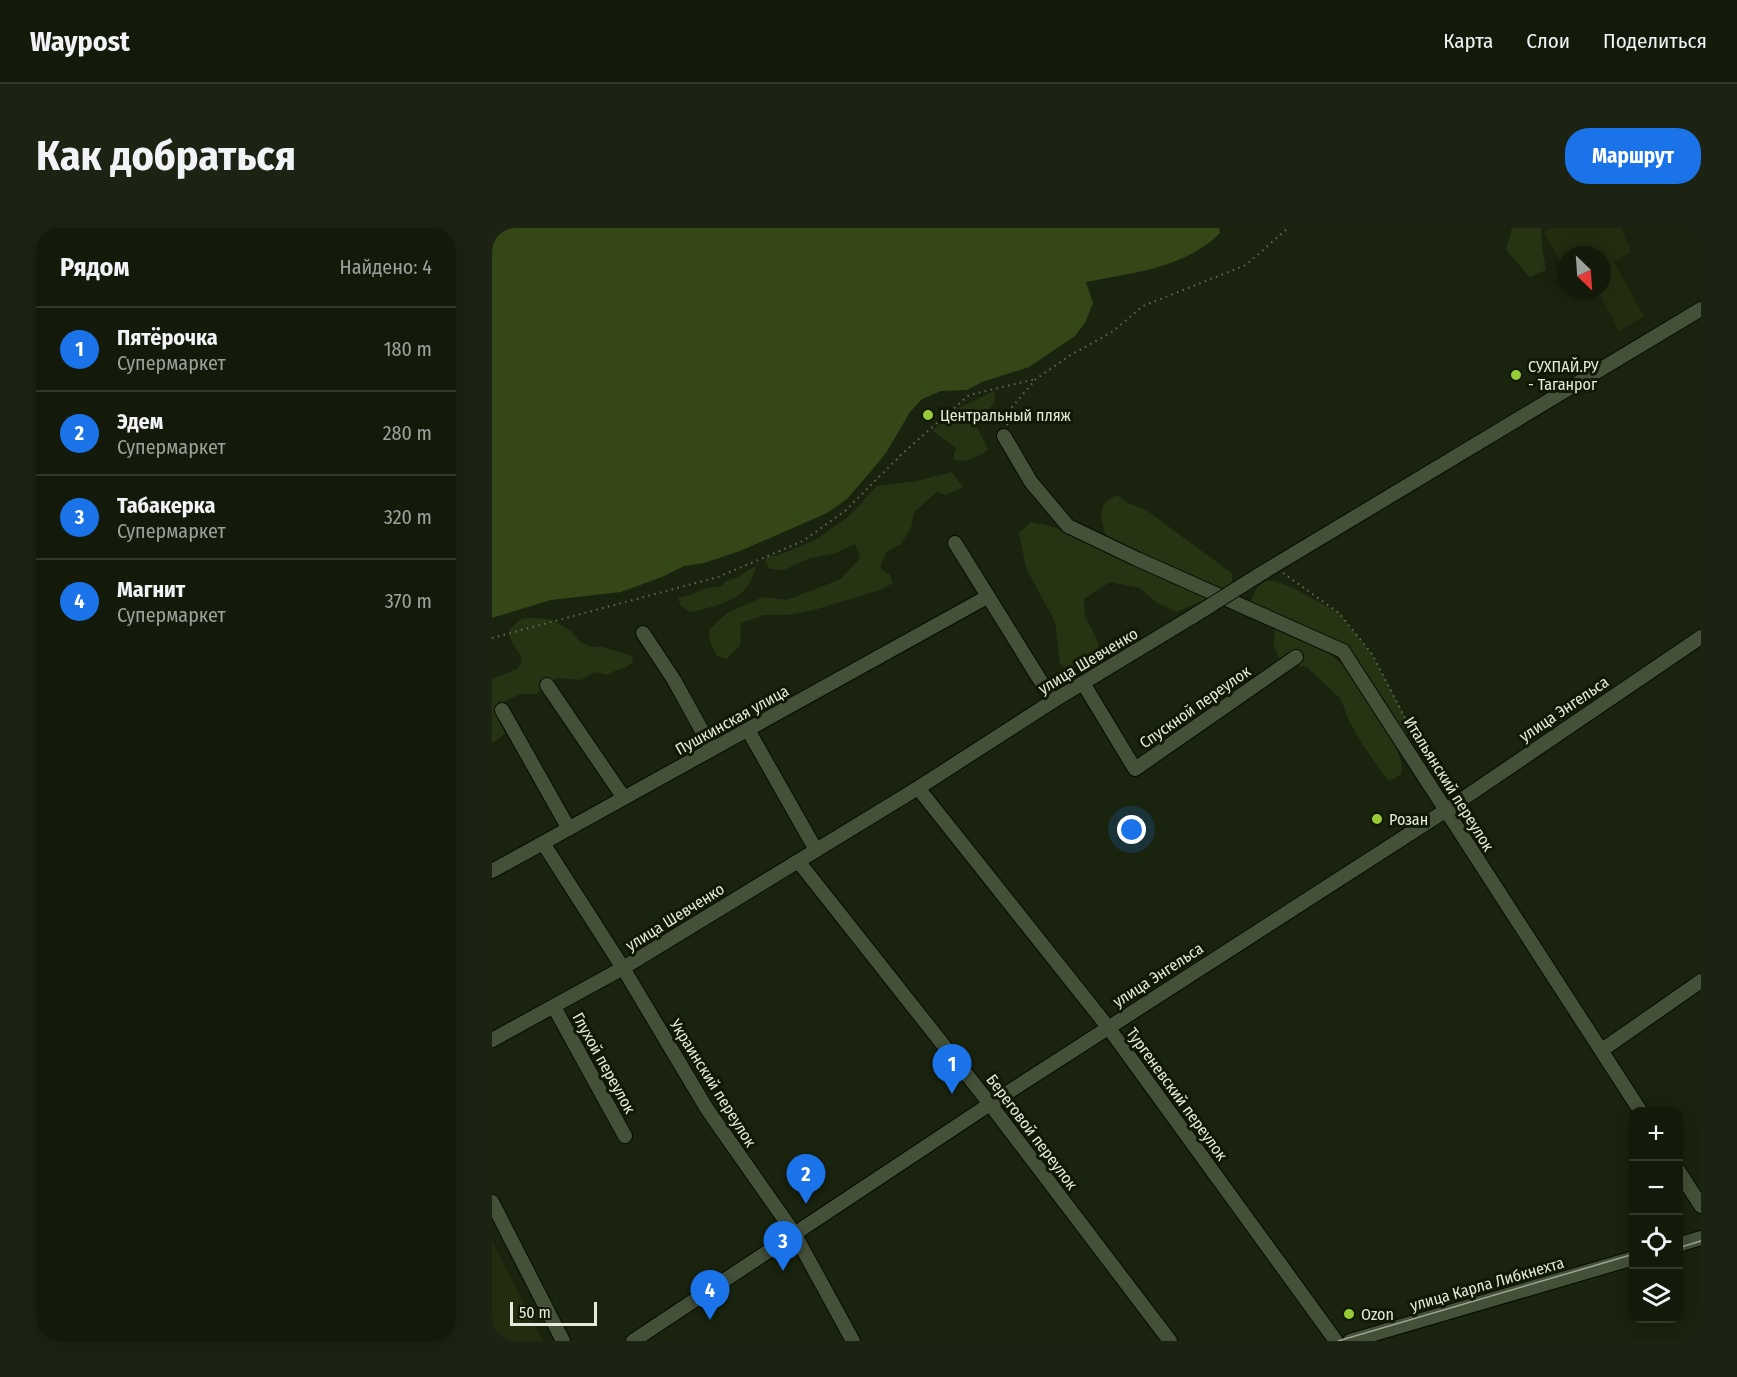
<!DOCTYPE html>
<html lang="ru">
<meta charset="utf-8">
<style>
:root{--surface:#141a0a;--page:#1d2313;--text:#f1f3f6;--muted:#9da19c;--line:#33382b;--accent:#1a73e8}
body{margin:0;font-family:"Fira Sans Condensed",sans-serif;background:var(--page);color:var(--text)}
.controls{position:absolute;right:18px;bottom:18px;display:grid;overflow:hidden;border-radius:12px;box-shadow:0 3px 15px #0003}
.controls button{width:54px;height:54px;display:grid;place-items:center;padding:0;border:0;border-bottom:2px solid var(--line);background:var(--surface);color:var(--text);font:30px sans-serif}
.compass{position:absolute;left:1065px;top:18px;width:54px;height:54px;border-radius:50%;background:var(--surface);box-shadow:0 3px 15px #0003;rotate:155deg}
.scale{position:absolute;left:18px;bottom:15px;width:87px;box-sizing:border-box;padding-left:6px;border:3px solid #e4ebdd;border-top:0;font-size:16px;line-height:21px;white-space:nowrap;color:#e4ebdd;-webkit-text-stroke:4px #111905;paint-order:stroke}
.you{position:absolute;left:640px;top:602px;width:21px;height:21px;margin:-15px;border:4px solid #fff;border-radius:50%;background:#1a73e8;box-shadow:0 0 0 9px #1a73e833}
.badge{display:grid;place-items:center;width:39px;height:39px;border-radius:50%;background:var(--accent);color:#fff;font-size:20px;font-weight:700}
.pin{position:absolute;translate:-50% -50px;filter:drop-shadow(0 2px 3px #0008)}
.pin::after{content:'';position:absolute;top:32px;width:21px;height:18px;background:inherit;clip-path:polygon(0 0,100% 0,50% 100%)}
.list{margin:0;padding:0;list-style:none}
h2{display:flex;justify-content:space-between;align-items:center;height:78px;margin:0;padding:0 24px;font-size:26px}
h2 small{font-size:20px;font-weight:400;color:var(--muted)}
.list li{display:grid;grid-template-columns:39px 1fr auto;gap:18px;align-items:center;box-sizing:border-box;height:84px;padding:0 24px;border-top:2px solid var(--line)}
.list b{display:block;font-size:22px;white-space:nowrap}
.list p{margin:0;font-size:20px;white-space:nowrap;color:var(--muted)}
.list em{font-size:20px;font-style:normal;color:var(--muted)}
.icon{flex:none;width:33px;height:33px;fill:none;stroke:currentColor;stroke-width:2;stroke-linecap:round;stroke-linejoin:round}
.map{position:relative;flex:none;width:1209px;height:1113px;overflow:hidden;border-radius:24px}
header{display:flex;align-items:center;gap:36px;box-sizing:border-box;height:84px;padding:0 30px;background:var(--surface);border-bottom:2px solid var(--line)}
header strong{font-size:28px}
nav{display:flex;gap:33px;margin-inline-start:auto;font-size:21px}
.intro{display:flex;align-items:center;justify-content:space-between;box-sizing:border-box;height:144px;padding:0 36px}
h1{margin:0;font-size:42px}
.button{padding:15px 27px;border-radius:24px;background:var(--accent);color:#fff;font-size:21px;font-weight:700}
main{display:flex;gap:36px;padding:0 36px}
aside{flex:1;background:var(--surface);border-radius:24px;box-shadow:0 3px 15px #0003}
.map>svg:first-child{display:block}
</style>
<header>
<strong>Waypost</strong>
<nav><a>Карта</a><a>Слои</a><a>Поделиться</a></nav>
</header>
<div class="intro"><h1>Как добраться</h1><a class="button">Маршрут</a></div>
<main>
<aside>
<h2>Рядом<small>Найдено: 4</small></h2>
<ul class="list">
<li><span class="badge">1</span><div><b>Пятёрочка</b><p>Супермаркет</p></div><em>180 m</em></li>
<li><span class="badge">2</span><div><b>Эдем</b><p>Супермаркет</p></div><em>280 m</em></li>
<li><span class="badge">3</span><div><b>Табакерка</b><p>Супермаркет</p></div><em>320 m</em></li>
<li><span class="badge">4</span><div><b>Магнит</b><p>Супермаркет</p></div><em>370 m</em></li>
</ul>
</aside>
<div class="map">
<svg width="1209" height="1113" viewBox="0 0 1209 1113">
<rect width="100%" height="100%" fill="#1a230d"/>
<!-- built -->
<g fill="#222d10">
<path d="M 1058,0 L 1129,0 L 1139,24 L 1122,34 L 1152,88 L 1127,103 L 1106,63 L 1110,63 L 1110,27 L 1074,27 L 1074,45 L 1052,4 Z"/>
<path d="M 0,1013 L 51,1113 L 0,1113 Z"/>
</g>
<!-- green -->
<g fill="#273413">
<path d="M 1020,0 L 1049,0 L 1050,18 L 1054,42 L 1038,49 L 1014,22 Z"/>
<path d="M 502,163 L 503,173 L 499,179 L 481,191 L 496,221 C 488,229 472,236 461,231 L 464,220 L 441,203 L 459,184 Z"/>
<path d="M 460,244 L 471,259 L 454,267 L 445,264 L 422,284 L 419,300 L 409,316 L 394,324 L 388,340 L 398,347 L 401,355 L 388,362 L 322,382 L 295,387 L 272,387 L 249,395 L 248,418 L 234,431 L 224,427 L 218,413 L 217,402 L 235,385 L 271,369 L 295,372 L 349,351 L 368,330 L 363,316 L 341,326 L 318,330 L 292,342 L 278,341 L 273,333 L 276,327 L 285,328 L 325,311 L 357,288 L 385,258 L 424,253 Z"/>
<path d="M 626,267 L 632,273 L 654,282 L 741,346 L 739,358 L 723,371 L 714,371 L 685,384 L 665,375 L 648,360 L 618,354 L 592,371 L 593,389 L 605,411 L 608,424 L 591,438 L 576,443 L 568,435 L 563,394 L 534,340 L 527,305 L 539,294 L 562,299 L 618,326 C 617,303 594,279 626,267 Z"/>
<path d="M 264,338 C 257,372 229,377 199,384 L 189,378 L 186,370 L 196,368 L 211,361 L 229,358 L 236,352 L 244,350 Z"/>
<path d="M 774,353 L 784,353 L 801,360 L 847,385 L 880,426 L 921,504 L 912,507 L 852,430 L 833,422 L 853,439 L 898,504 L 910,535 L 909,546 L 898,553 L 891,546 L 869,514 L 856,491 L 849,471 L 815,439 L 790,436 L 781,416 L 783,407 L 781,397 L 770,391 L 759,373 L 765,359 Z"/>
<path d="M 36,390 L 58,391 L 79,403 L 88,414 L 100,419 L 111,419 L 140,428 L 141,434 C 134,442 124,440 116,447 L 102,444 L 89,452 L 64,450 L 45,466 L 28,466 L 6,477 L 8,493 L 13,506 L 0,515 L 0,451 L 25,441 L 30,434 C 27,418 18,419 17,402 L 29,391 Z"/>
</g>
<!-- water -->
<path fill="#354717" d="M 0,0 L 727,0 L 728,5 C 693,40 640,45 594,54 L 601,75 L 593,95 L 583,108 L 537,139 L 490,154 L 475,162 L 449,163 L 430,171 L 418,184 L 394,225 L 380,242 L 355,271 L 335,285 L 248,323 L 212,335 L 192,338 L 170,349 L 129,364 L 59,372 L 0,390 Z"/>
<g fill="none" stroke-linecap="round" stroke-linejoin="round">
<defs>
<g id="minor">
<path d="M 512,208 L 539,254 L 576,298 L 645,331 L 851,423 L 1149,884"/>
<path d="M 463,315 L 561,473"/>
<path d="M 770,345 L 1209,81"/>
<path d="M 151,405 L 182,452 L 220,521"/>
<path d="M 591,455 L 643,541 L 804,429"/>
<path d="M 55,457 L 132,570"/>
<path d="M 10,482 L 77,601"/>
<path d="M 256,502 L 324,622"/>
<path d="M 426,560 L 616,799 L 844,1113"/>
<path d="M 51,615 L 131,740 L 215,881 L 302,1005 L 361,1113"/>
<path d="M 306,633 L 498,876 L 678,1113"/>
<path d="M 0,643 L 495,369"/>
<path d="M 62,779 L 133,908"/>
<path d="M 0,812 L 131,740 L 426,560 L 561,473 L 700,389"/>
<path d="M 1110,822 L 1209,753"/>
<path d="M 1186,942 L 1209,978"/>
<path d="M 0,974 L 71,1113"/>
<path d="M 1186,1017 L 1209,1010"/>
<path d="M 141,1113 L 498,876 L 953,583 L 1209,409"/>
<path d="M 858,1113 L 1142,1030"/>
</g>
</defs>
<!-- minor casing -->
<use href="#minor" stroke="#050c00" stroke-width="16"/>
<!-- path -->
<g stroke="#626b58" stroke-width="2" stroke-dasharray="1.5 4.5" stroke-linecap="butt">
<path d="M 515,197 L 520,179 L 544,151 L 577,128 L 620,104 L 651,78 L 754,37 L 796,0"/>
<path d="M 791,345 L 847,385 L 880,426 L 925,513"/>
<path d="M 0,410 L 226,349 L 311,313 L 354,282 L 410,226 L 477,167 L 544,151"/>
</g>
<!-- minor -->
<use href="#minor" stroke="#455038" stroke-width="14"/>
<!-- tram -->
<g stroke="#9da594" stroke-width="1.5">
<path d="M 1186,1020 L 1209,1013"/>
<path d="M 846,1113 L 1142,1026"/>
</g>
<defs>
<path id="minor-bridge" d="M 700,389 L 770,345"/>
</defs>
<!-- minor-bridge casing -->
<use href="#minor-bridge" stroke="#050c00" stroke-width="16" stroke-linecap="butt"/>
<!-- minor-bridge -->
<use href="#minor-bridge" stroke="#455038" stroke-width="14"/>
</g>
<!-- markers -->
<g fill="#97cc38" stroke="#111905" stroke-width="2">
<circle cx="1024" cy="147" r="6"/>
<circle cx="436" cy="187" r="6"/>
<circle cx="885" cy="591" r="6"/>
<circle cx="857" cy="1086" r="6"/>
</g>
<g text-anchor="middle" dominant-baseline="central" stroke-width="6" stroke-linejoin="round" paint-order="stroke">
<!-- poi labels -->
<g font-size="16" fill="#e4ebdd" stroke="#111905" text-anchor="start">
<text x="1036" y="138">СУХПАЙ.РУ<tspan x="1036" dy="18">- Таганрог</tspan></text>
<text x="448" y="187">Центральный пляж</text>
<text x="897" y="591">Розан</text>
<text x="869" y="1086">Ozon</text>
</g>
<!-- street labels -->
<g font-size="16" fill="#e4ebdd" stroke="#111905">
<text transform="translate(596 433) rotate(-31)">улица Шевченко</text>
<text transform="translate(703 479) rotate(-35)">Спускной переулок</text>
<text transform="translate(1072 481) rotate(-34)">улица Энгельса</text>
<text transform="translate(240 492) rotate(-29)">Пушкинская улица</text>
<text transform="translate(957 556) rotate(58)">Итальянский переулок</text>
<text transform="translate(183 689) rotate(-32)">улица Шевченко</text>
<text transform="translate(666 747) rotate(-33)">улица Энгельса</text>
<text transform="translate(112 835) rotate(61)">Глухой переулок</text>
<text transform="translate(221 855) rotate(58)">Украинский переулок</text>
<text transform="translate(685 866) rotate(54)">Тургеневский переулок</text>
<text transform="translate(540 904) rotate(53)">Береговой переулок</text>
<text transform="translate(995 1056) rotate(-16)">улица Карла Либкнехта</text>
</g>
</g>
</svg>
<div class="controls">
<button>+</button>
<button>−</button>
<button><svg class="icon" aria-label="locate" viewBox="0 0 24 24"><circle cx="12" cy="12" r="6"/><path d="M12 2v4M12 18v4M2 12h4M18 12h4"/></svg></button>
<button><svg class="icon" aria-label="layers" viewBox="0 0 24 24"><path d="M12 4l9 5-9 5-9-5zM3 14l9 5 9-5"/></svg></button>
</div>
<svg class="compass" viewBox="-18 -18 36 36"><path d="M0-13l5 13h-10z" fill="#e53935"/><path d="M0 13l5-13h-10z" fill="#9da19c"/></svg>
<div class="scale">50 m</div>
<div class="you"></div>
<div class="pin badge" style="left:460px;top:866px">1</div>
<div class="pin badge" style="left:314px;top:976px">2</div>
<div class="pin badge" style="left:291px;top:1043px">3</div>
<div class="pin badge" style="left:218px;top:1092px">4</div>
</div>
</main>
